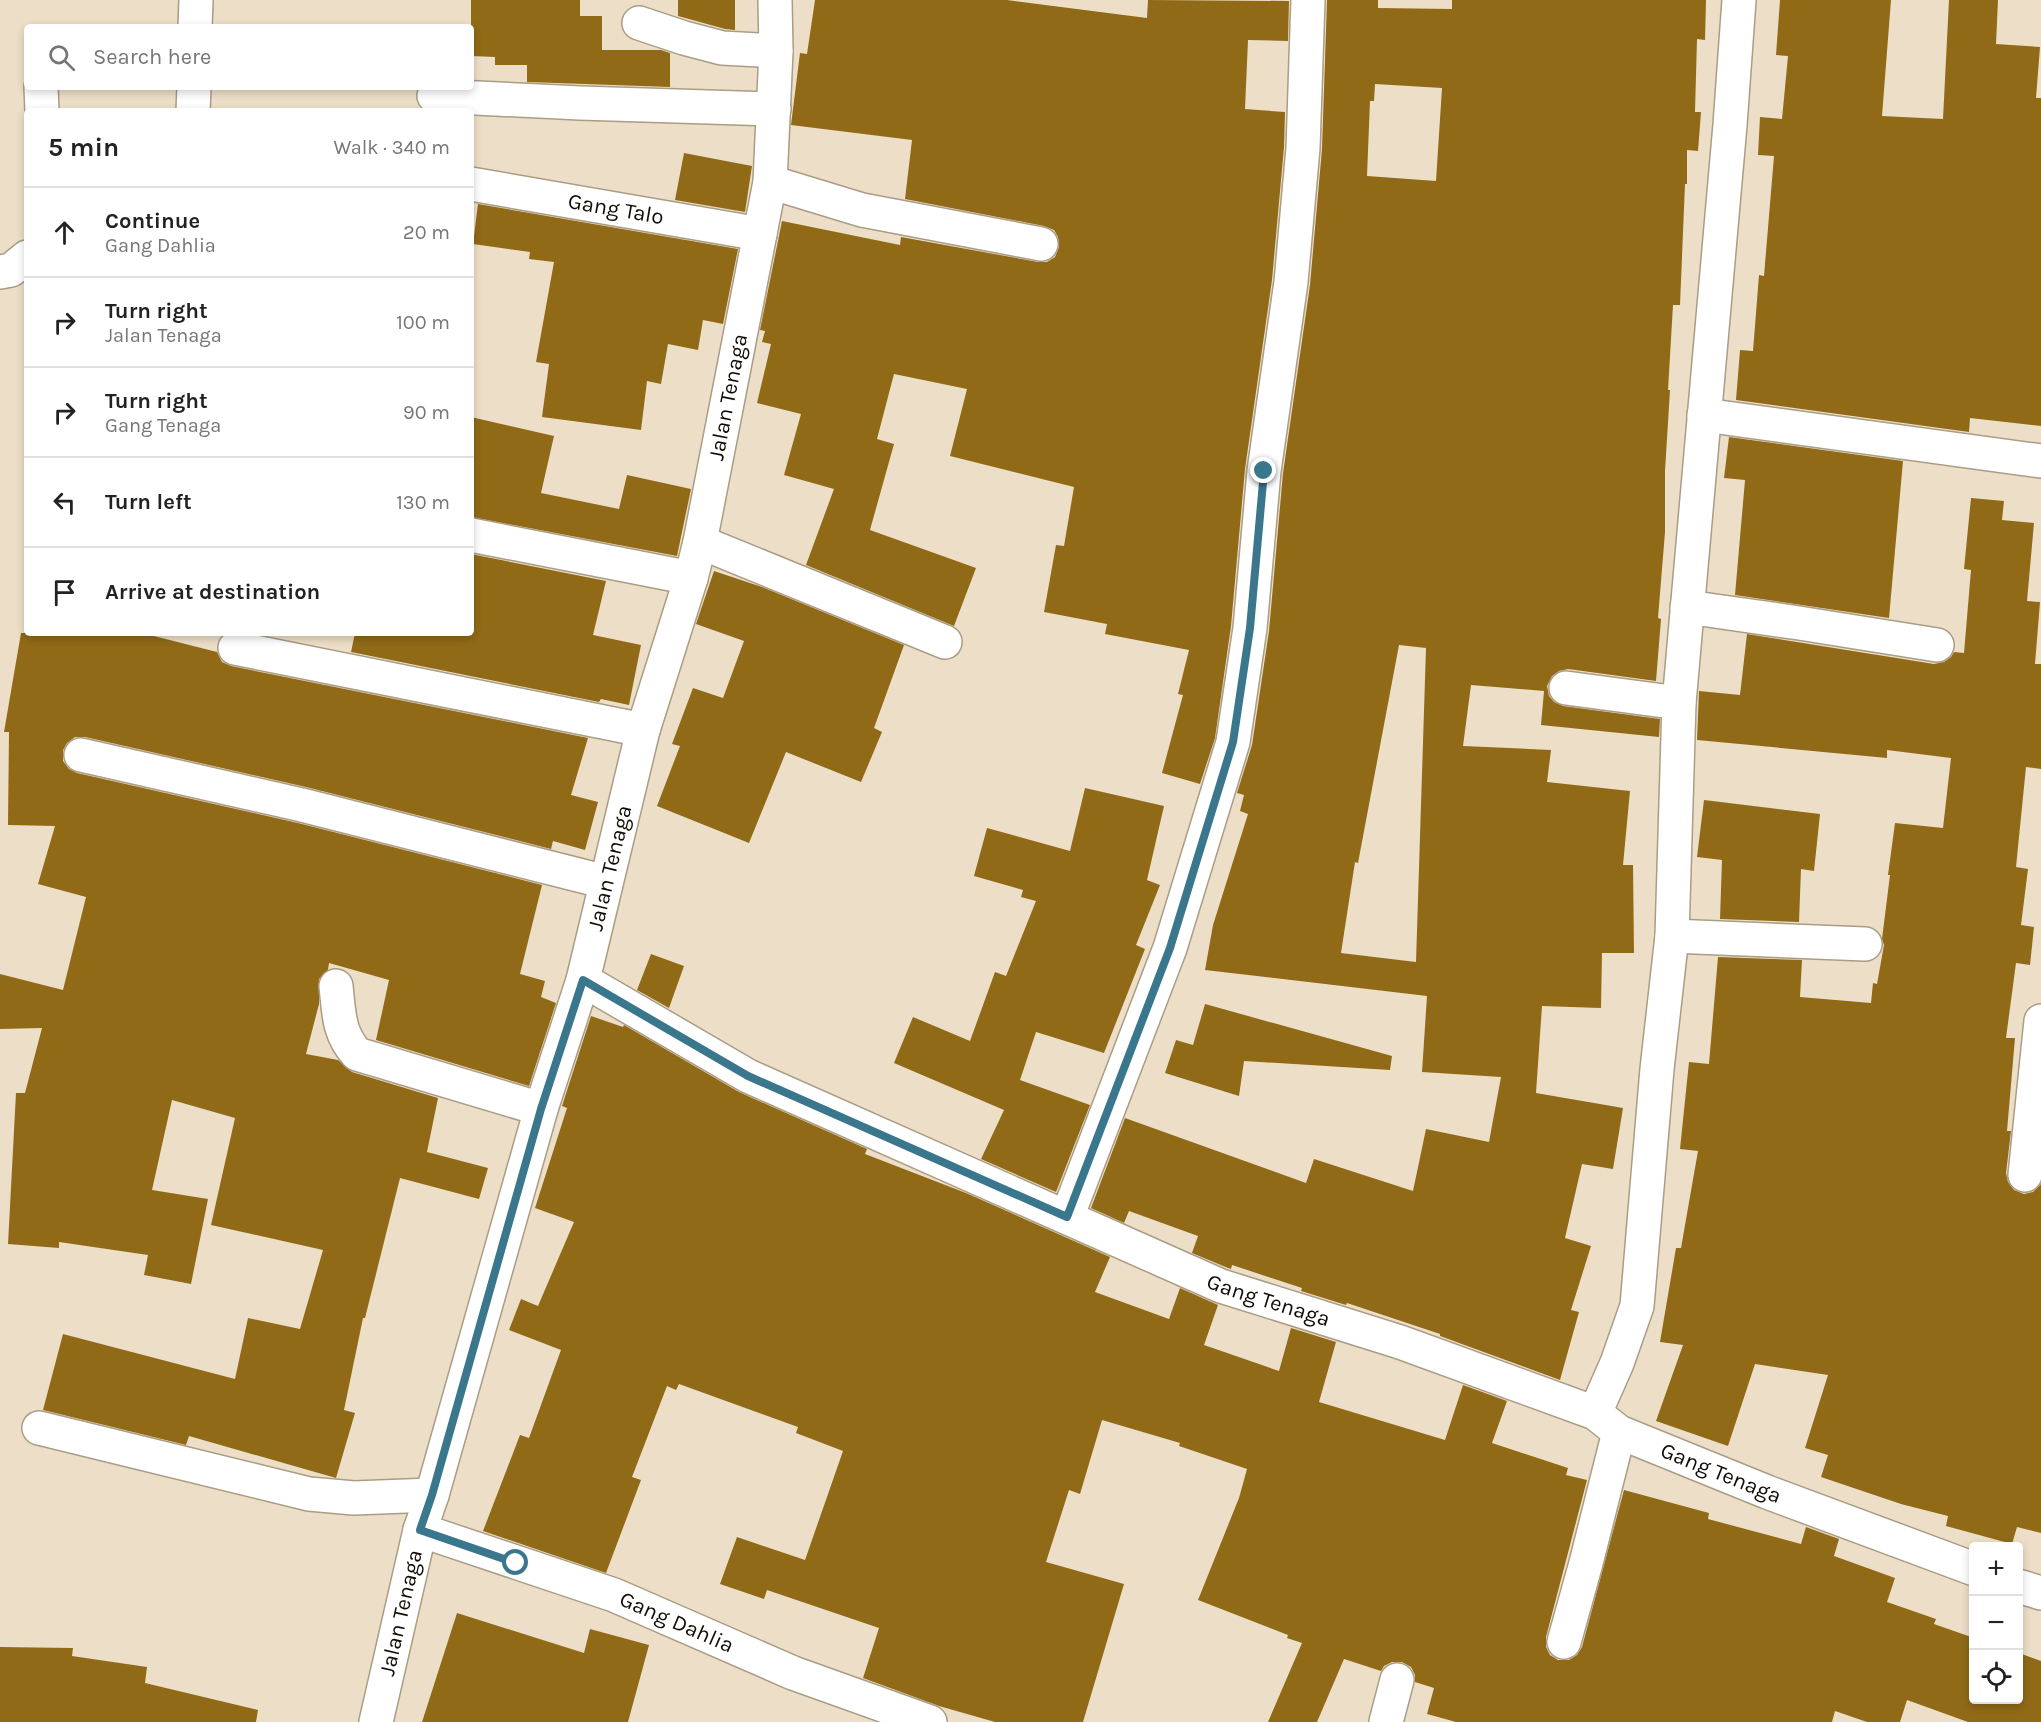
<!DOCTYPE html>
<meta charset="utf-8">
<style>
:root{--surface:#fff;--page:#f2f2f2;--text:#222;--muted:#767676;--line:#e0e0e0}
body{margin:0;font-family:Karla,sans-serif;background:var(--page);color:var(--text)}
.controls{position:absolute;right:18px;bottom:18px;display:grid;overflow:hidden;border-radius:6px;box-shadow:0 3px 9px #0003}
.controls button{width:54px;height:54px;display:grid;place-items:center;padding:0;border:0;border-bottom:2px solid var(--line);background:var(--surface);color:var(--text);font:30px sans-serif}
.stop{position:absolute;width:18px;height:18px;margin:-14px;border:4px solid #3a778d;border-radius:50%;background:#fff}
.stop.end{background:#3a778d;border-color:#fff;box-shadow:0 2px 6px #0008}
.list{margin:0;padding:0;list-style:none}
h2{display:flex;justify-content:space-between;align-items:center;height:78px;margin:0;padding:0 24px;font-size:26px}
h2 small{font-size:20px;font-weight:400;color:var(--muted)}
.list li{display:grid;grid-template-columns:39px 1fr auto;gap:18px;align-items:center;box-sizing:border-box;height:90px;padding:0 24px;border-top:2px solid var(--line)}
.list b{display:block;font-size:22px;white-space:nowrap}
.list p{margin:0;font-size:20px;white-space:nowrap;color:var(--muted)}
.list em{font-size:20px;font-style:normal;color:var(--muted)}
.icon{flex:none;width:33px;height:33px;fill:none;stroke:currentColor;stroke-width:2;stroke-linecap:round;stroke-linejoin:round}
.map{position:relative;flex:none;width:2041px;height:1722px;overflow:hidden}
.search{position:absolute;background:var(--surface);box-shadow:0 3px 9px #0003;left:24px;top:24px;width:450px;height:66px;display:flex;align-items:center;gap:15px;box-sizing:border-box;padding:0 21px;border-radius:6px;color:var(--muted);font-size:22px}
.panel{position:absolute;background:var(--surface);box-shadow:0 3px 9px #0003;left:24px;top:108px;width:450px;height:528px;border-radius:6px}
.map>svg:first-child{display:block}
</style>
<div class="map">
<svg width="2041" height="1722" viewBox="0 0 2041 1722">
<rect width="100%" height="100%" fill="#eddfc7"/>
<!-- building -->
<g fill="#906a17" fill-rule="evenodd">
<path d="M 471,0 L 580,0 L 580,16 L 602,16 L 602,50 L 661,50 L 670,53 L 670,87 L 527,82 L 527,65 L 495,65 L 495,57 L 471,56 Z"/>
<path d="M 678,0 L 735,0 L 735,30 L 725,29 L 678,16 Z"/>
<path d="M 815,0 L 1007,0 L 1147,18 L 1148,0 L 1289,1 L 1288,41 L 1248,40 L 1245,109 L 1285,112 L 1284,147 L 1272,280 L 1245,469 L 1231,626 L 1215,738 L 1200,784 L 1162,773 L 1183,695 L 1178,694 L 1189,650 L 1105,634 L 1107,624 L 1044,612 L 1056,545 L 1064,546 L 1074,487 L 950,456 L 967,389 L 894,374 L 877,439 L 894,444 L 870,530 L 976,568 L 954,626 L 806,565 L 834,489 L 784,475 L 801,414 L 757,403 L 771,344 L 762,342 L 765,331 L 760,330 L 782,221 L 900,245 L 901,237 L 1038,262 L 1047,262 L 1055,257 L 1059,247 L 1058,237 L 1054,230 L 1044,226 L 905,199 L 912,140 L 791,125 L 800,53 L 807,54 Z"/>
<path d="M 1327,0 L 1378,0 L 1378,8 L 1452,9 L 1452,0 L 1706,0 L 1705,40 L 1697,39 L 1695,112 L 1701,112 L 1698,151 L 1687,150 L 1687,184 L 1685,184 L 1680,305 L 1673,305 L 1668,390 L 1670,390 L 1665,471 L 1665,532 L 1658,618 L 1661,619 L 1656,681 L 1568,669 L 1559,671 L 1552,676 L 1547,686 L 1549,696 L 1554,702 L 1563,706 L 1660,719 L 1659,737 L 1541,725 L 1544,691 L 1471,685 L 1463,746 L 1551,750 L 1547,782 L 1630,791 L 1623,865 L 1633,865 L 1634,953 L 1602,953 L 1601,1008 L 1542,1006 L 1536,1093 L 1623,1108 L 1613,1169 L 1582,1164 L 1565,1238 L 1591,1246 L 1571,1310 L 1579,1312 L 1560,1380 L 1440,1336 L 1440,1334 L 1347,1303 L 1346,1305 L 1301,1291 L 1302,1288 L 1232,1265 L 1231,1269 L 1228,1268 L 1192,1253 L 1198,1236 L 1129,1211 L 1124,1223 L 1091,1208 L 1125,1118 L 1306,1183 L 1314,1159 L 1413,1191 L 1426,1129 L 1489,1142 L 1501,1077 L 1422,1072 L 1427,996 L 1205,970 L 1213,925 L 1248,814 L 1240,811 L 1244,795 L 1237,793 L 1252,745 L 1269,631 L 1283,473 L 1310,285 L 1322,149 ZM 1375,84 L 1442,88 L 1436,181 L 1367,176 L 1370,101 L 1374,101 ZM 1399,645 L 1426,648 L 1416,962 L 1341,953 L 1355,862 L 1358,863 Z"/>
<path d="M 1780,0 L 1891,0 L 1882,116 L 1943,119 L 1949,0 L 1998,0 L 1996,44 L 2040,47 L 2036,98 L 2041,98 L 2041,426 L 1970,418 L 1969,432 L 1736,400 L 1740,350 L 1753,351 L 1759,275 L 1764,276 L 1774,156 L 1758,155 L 1760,117 L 1782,119 L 1788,56 L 1776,55 Z"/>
<path d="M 684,153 L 752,166 L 745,212 L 675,200 Z"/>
<path d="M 478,204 L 738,249 L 723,324 L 703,320 L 698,350 L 668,344 L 661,384 L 647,381 L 641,430 L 542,417 L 549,364 L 536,362 L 554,262 L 529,259 L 530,252 L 473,244 Z"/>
<path d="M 471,417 L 554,436 L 541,493 L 619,509 L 627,475 L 691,489 L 677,556 L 471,517 Z"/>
<path d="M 1729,437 L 1903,461 L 1889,618 L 1735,595 L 1745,480 L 1724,478 Z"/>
<path d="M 1971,498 L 2004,501 L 2002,520 L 2034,523 L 2027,601 L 2040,602 L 2035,664 L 2041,664 L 2041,769 L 2026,767 L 2016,867 L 2028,869 L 2021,925 L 2034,927 L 2030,965 L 2016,963 L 2006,1038 L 2015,1038 L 2007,1131 L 2011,1131 L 2006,1173 L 2008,1182 L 2014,1190 L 2024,1194 L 2033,1192 L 2041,1184 L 2041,1533 L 2017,1527 L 2012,1544 L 1946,1526 L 1948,1516 L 1901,1504 L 1821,1477 L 1828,1455 L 1805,1448 L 1828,1375 L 1755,1364 L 1728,1446 L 1656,1421 L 1683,1345 L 1660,1342 L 1676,1248 L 1681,1248 L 1698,1151 L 1680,1149 L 1689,1062 L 1709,1064 L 1718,957 L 1802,960 L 1800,997 L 1871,1003 L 1873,983 L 1877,984 L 1884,945 L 1882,939 L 1890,875 L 1888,875 L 1895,823 L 1943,828 L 1951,758 L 1887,750 L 1887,758 L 1697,740 L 1699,691 L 1740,695 L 1747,634 L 1934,664 L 1944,662 L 1951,657 L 1954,652 L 1964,653 L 1971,570 L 1964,569 Z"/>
<path d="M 471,554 L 606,581 L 593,635 L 641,645 L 629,705 L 601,699 L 599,702 L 351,652 L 355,633 L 471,633 Z"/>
<path d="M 714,571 L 762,587 L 904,645 L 874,728 L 882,732 L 861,782 L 786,752 L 749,843 L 657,806 L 680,746 L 672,744 L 693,688 L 723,698 L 744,641 L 696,624 Z"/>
<path d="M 21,633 L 142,633 L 217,652 L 222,662 L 231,666 L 588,738 L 571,795 L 598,802 L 585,850 L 553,841 L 551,849 L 306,787 L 85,737 L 75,737 L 67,743 L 63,750 L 63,761 L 69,769 L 77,773 L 298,823 L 542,885 L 520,974 L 545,981 L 541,997 L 556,1003 L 529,1086 L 376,1040 L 389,980 L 329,963 L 328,970 L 319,979 L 319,1004 L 306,1054 L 338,1060 L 352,1072 L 438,1098 L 427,1152 L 488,1168 L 479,1199 L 400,1178 L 365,1318 L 363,1318 L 344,1410 L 355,1413 L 336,1478 L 189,1436 L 186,1445 L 43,1410 L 63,1334 L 235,1379 L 248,1318 L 300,1329 L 323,1250 L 211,1225 L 235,1118 L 172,1100 L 152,1190 L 208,1199 L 191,1284 L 144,1275 L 148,1255 L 59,1242 L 59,1248 L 8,1244 L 16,1093 L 25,1093 L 42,1028 L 0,1029 L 0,974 L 63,990 L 86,897 L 38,884 L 55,826 L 8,825 L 9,732 L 4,732 Z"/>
<path d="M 1085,788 L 1164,806 L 1147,880 L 1160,885 L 1136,945 L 1145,949 L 1104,1053 L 1036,1032 L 1020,1080 L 1090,1105 L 1056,1192 L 981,1159 L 1004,1110 L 894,1063 L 913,1017 L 970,1041 L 995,972 L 1006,976 L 1036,901 L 1021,897 L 1023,890 L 974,876 L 987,828 L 1070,851 Z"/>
<path d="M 1704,800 L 1820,814 L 1814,871 L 1801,869 L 1799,922 L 1720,919 L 1722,860 L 1697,857 Z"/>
<path d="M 651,954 L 684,966 L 669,1008 L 637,990 Z"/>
<path d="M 1205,1004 L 1392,1056 L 1390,1070 L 1244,1061 L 1239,1096 L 1165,1073 L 1176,1040 L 1193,1045 Z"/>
<path d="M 591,1016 L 623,1027 L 624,1025 L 739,1092 L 867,1149 L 865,1154 L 966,1193 L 1110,1257 L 1095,1292 L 1169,1319 L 1180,1288 L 1218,1305 L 1204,1345 L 1279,1371 L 1291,1328 L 1336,1342 L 1319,1402 L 1445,1440 L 1463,1385 L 1507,1401 L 1492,1443 L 1568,1468 L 1566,1475 L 1587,1480 L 1546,1637 L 1546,1647 L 1550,1655 L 1558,1660 L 1569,1660 L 1577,1655 L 1582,1647 L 1624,1490 L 1709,1513 L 1708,1519 L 1801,1544 L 1806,1527 L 1839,1539 L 1834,1556 L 1895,1578 L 1887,1602 L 1936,1619 L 1934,1624 L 1974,1638 L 1974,1700 L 2019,1700 L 2019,1653 L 2041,1661 L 2041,1722 L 1968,1722 L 1907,1700 L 1900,1722 L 1867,1722 L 1835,1711 L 1832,1722 L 1456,1722 L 1427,1714 L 1434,1688 L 1415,1682 L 1415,1675 L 1411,1667 L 1402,1662 L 1392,1662 L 1384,1666 L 1381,1671 L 1344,1659 L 1317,1722 L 1268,1722 L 1302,1643 L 1287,1638 L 1288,1635 L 1198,1600 L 1239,1498 L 1247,1469 L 1179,1446 L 1180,1443 L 1102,1420 L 1080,1494 L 1069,1490 L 1046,1562 L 1124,1584 L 1083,1722 L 995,1722 L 939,1706 L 863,1678 L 879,1628 L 767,1590 L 764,1599 L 720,1584 L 737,1537 L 805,1560 L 843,1451 L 796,1433 L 798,1427 L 679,1384 L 676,1390 L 667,1386 L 632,1477 L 641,1480 L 606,1573 L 483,1531 L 520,1435 L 529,1438 L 561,1350 L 509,1330 L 521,1299 L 538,1306 L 574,1222 L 535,1208 L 567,1108 L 562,1106 Z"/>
<path d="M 457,1613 L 584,1653 L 590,1629 L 649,1645 L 628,1722 L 422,1722 Z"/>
<path d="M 0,1647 L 73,1648 L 72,1656 L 147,1667 L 145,1683 L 258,1710 L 256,1722 L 0,1722 Z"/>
</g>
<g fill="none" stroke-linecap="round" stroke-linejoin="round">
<defs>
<g id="minor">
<path d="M 639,23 L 684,38 L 722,48 L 776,51"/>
<path d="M 195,27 L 196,0"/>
<path d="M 41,87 L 42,111"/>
<path d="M 434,96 L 580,103 L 774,109"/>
<path d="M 193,111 L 194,87"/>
<path d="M 770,182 L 862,210 L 1041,244"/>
<path id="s1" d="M 471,184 L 760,234"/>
<path d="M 0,272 L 11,270 L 27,257"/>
<path d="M 1704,415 L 2041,461"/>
<path d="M 471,535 L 691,578"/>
<path d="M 700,542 L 945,642"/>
<path d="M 1687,607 L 1799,623 L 1937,645"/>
<path d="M 235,648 L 643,730"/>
<path d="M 1566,688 L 1679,703"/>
<path d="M 81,755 L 302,805 L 606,882"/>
<path d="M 1672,936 L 1865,944"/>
<path id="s2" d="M 583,980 L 748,1076 L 1221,1286 L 1400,1342 L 1595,1413 L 1619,1432 L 1767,1492 L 1974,1569"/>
<path d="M 336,986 C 339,1013 338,1033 357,1054 L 541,1109"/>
<path d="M 2025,1175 L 2041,1021"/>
<path d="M 1067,1217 L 1170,948 L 1233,742 L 1250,628 L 1264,471 L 1291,282 L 1303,148 L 1308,0"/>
<path d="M 1595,1413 L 1617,1363 L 1637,1306 L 1657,1069 L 1672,936 L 1679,703 L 1730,125 L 1739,0"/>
<path d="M 39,1428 L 309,1494 L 354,1498 L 432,1495"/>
<path id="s3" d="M 420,1530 L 614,1595 L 793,1673 L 930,1722"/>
<path d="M 2018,1586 L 2041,1593"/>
<path d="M 1564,1642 L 1586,1563 L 1619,1432"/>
<path id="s4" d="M 376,1722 L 420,1530 L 432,1495 L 541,1109 L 583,980 L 643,730 L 691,578 L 700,542 L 770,182 L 776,51 L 775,0"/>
<path d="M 1386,1722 L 1397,1680"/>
</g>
</defs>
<!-- minor casing -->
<use href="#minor" stroke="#aa9c85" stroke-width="36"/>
<!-- minor -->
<use href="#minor" stroke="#fff" stroke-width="33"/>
</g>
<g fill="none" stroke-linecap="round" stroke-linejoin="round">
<!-- route -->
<path stroke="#3a778d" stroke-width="8" d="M 516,1563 L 420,1530 L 432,1495 L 541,1109 L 583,980 L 748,1076 L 1067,1217 L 1170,948 L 1233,742 L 1250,628 L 1264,471"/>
</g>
<g text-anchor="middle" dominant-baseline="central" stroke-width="4.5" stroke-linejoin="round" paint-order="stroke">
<!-- street labels -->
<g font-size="22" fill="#110c05" stroke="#eddfc7">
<text stroke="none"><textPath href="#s1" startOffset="147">Gang Talo</textPath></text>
<text stroke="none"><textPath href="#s4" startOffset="1372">Jalan Tenaga</textPath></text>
<text stroke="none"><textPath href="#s4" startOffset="886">Jalan Tenaga</textPath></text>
<text stroke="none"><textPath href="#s2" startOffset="758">Gang Tenaga</textPath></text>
<text stroke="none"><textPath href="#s2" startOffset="1244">Gang Tenaga</textPath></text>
<text stroke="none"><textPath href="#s4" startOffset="112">Jalan Tenaga</textPath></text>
<text stroke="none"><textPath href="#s3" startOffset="273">Gang Dahlia</textPath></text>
</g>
</g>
</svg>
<div class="controls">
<button>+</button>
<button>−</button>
<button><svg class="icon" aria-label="locate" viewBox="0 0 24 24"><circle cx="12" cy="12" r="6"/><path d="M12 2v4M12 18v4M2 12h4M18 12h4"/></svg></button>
</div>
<div class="stop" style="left:516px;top:1563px"></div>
<div class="stop end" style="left:1264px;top:471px"></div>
<div class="search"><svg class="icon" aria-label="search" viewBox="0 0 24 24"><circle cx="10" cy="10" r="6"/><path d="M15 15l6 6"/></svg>Search here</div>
<section class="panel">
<h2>5 min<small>Walk · 340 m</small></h2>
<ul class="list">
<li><svg class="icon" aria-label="ahead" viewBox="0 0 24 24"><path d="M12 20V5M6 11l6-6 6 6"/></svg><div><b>Continue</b><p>Gang Dahlia</p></div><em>20 m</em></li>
<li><svg class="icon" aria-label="right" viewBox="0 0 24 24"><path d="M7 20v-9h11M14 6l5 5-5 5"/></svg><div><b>Turn right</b><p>Jalan Tenaga</p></div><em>100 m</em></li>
<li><svg class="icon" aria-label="right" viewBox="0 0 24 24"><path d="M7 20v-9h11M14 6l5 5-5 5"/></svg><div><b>Turn right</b><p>Gang Tenaga</p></div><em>90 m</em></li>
<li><svg class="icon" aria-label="left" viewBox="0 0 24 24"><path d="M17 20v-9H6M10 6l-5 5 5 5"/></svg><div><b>Turn left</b></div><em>130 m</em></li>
<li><svg class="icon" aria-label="arrive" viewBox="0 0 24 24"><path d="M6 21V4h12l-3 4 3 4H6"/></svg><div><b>Arrive at destination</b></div></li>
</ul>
</section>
</div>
